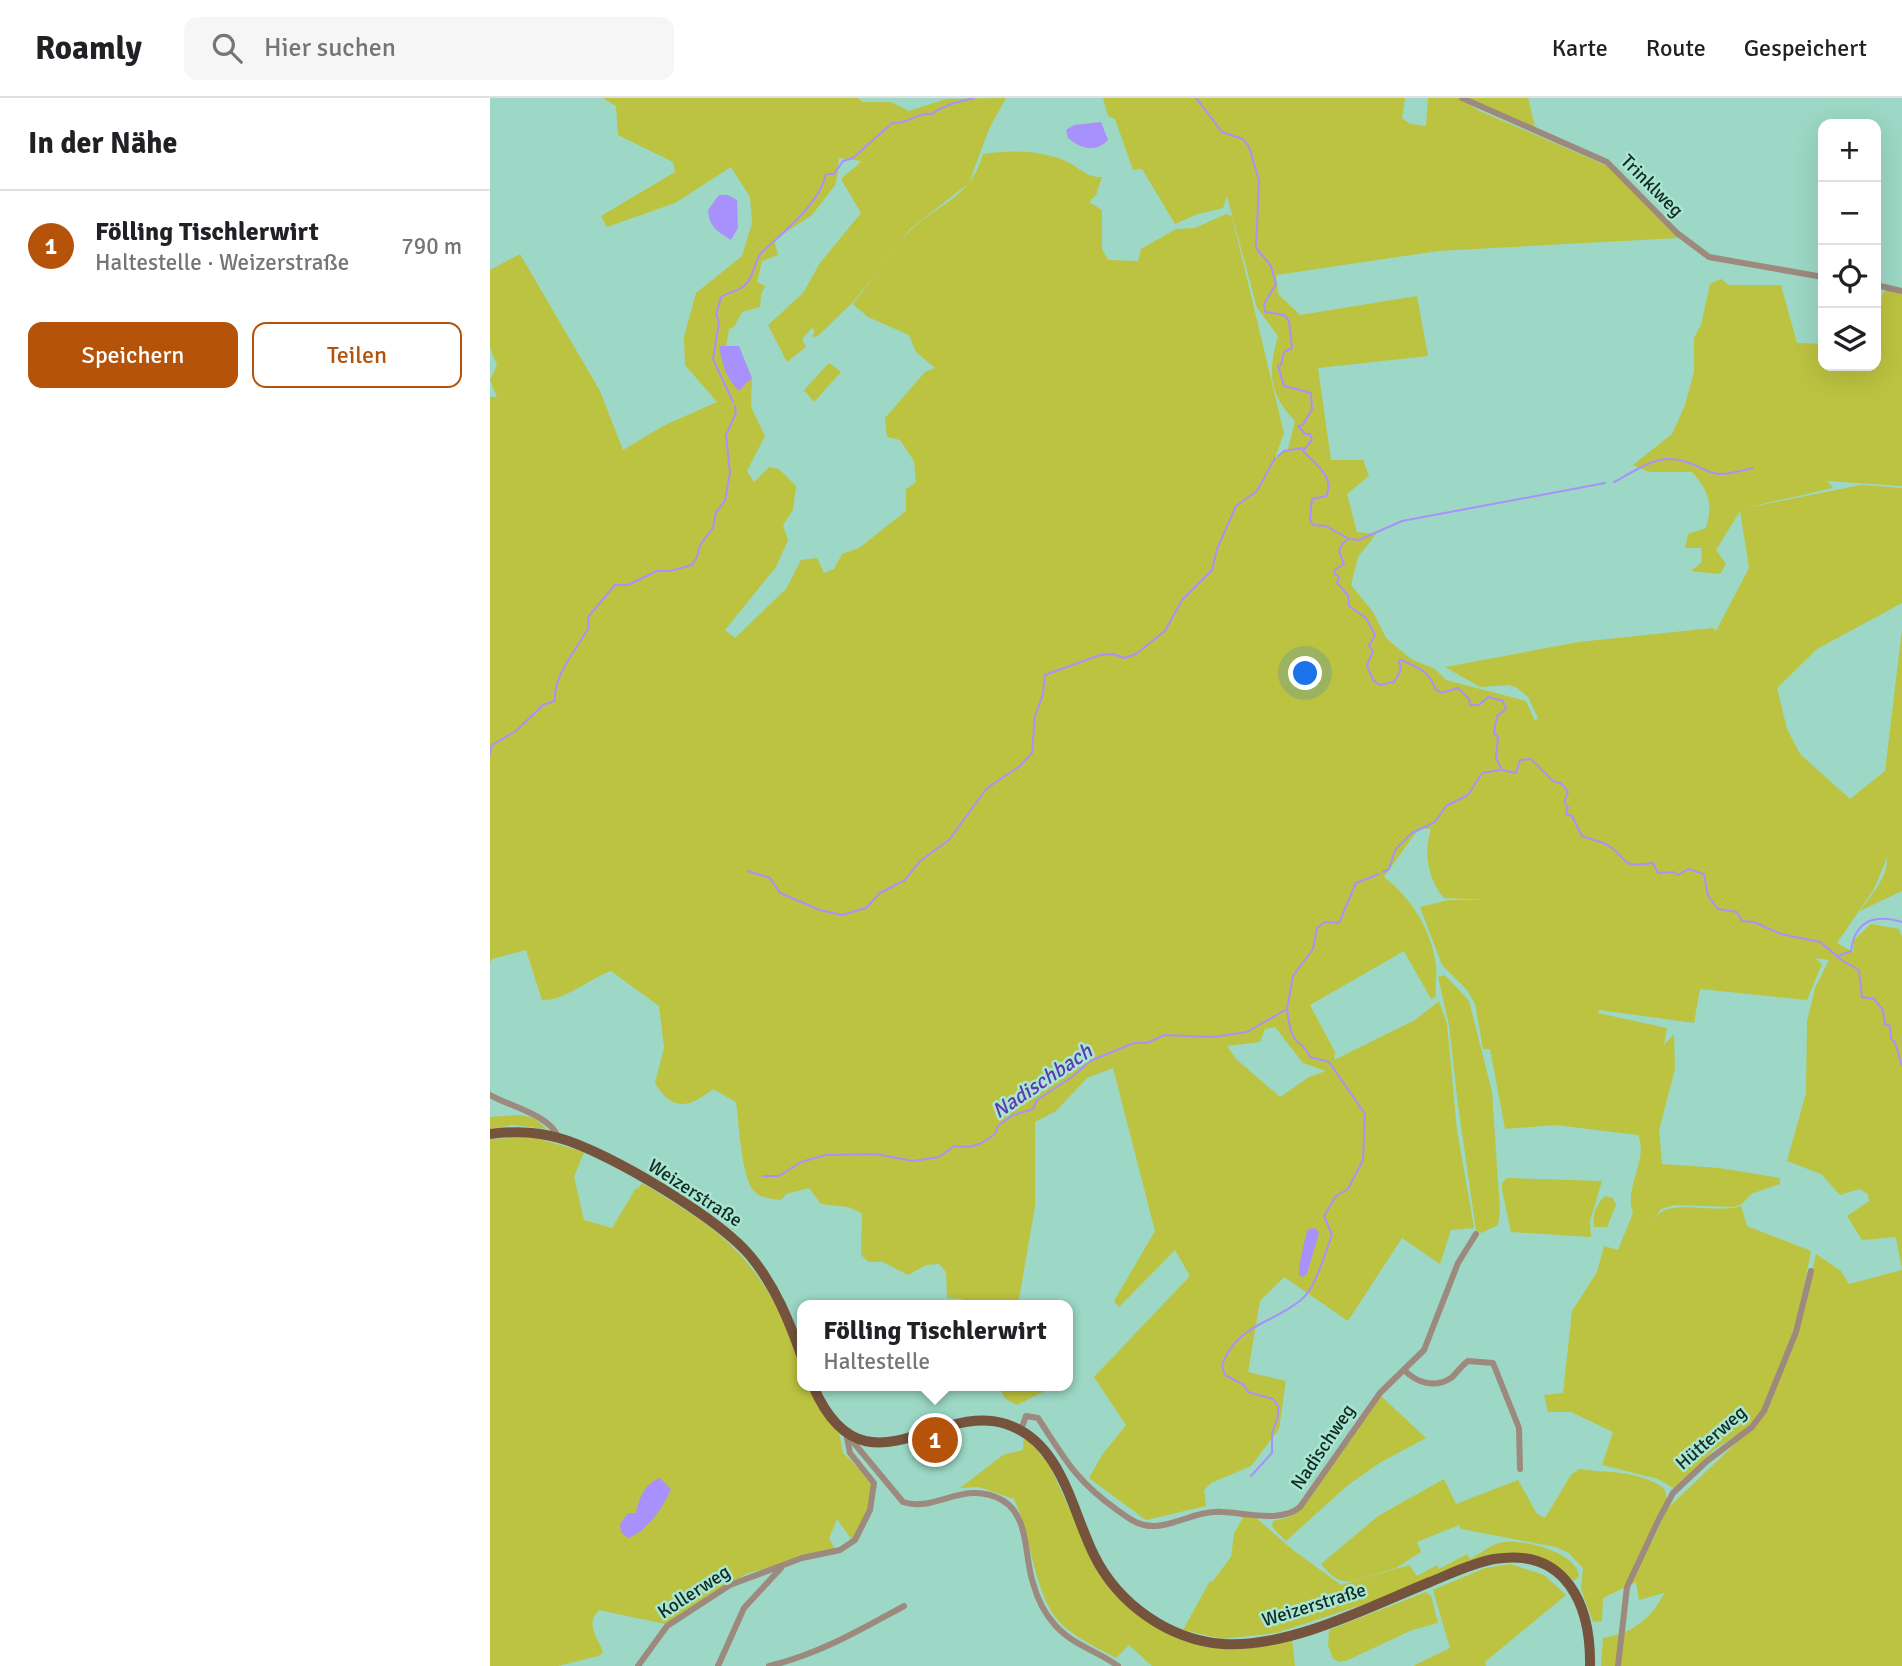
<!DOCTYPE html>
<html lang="de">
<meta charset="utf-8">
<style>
:root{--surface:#fff;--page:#f6f6f6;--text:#202124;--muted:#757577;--line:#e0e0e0;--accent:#b45309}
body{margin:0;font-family:Signika,sans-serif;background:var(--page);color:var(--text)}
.controls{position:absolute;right:21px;top:21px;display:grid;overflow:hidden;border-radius:14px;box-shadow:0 7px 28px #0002}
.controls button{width:63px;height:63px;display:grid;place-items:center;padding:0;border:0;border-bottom:2px solid var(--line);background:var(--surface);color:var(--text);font:35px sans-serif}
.you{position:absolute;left:816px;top:576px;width:24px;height:24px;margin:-18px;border:5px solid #fff;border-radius:50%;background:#1a73e8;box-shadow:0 0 0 10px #1a73e833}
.badge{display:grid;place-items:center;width:46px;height:46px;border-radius:50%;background:var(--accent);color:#fff;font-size:23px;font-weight:700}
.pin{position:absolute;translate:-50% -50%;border:4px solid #fff;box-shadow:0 2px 7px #0006}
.popup{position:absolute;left:307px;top:1202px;width:276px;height:91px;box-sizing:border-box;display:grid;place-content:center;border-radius:14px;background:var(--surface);filter:drop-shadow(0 2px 5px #0005);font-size:23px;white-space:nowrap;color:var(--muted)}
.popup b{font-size:26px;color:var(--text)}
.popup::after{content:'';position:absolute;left:50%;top:100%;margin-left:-14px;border:14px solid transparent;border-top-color:var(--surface)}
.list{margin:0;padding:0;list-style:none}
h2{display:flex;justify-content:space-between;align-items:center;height:91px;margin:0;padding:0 28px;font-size:30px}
h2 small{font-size:23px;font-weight:400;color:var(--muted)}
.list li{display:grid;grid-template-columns:46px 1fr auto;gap:21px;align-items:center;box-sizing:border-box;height:112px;padding:0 28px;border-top:2px solid var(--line)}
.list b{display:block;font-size:26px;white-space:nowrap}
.list p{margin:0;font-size:23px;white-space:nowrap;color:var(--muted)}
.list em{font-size:23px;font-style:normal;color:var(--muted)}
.actions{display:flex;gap:14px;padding:21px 28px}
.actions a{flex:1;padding:16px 0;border:2px solid var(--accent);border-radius:14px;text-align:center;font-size:24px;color:var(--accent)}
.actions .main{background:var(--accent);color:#fff}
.icon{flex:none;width:38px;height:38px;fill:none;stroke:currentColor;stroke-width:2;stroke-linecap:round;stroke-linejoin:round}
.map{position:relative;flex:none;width:1412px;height:1568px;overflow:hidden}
header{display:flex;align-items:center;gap:42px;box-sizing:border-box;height:98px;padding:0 35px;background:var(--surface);border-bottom:2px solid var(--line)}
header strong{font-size:33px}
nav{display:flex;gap:38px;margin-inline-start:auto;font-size:24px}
.search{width:490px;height:63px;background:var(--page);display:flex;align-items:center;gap:18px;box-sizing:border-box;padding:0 24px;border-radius:14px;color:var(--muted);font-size:26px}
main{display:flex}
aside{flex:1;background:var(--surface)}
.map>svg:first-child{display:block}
</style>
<header>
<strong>Roamly</strong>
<div class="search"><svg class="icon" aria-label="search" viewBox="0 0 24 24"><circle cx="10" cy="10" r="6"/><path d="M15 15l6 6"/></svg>Hier suchen</div>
<nav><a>Karte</a><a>Route</a><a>Gespeichert</a></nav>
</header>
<main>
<aside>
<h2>In der Nähe<small></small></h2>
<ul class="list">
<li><span class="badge">1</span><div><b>Fölling Tischlerwirt</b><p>Haltestelle · Weizerstraße</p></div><em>790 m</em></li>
</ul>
<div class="actions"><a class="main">Speichern</a><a>Teilen</a></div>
</aside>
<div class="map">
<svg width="1412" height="1568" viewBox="0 0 1412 1568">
<rect width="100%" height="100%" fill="#9cd8c5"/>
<!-- green -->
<g fill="#bcc340" fill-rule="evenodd">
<path d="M 113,0 L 368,0 L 373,4 L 401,4 L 419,13 L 456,1 L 516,0 L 499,31 L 479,85 L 420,131 L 364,203 L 328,238 L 322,239 L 325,233 L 322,230 L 312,241 L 316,249 L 297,264 L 278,227 L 313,195 L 330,165 L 371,115 L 351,81 L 372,63 L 349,60 L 346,86 L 322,117 L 284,142 L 288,157 L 272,163 L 267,184 L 275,188 L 271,197 L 270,209 L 252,214 L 244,229 L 239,231 L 236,248 L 229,248 L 249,293 L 262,280 L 261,309 L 275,338 L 257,373 L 264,384 L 279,369 L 289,371 L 306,388 L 303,412 L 293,427 L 298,442 L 286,469 L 235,532 L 245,540 L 296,491 L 311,462 L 327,460 L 334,475 L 344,471 L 352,456 L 369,450 L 416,413 L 416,391 L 426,384 L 424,363 L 410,342 L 397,339 L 395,320 L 435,274 L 445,270 L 426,254 L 419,237 L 378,219 L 363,206 C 381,183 397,158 416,137 C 445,105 480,103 493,56 C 519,52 546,52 571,61 C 586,66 595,80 612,79 L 606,97 L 599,104 L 612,112 L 612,151 L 618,162 L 648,163 L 651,151 L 686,131 L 705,130 L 736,116 L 742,118 L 794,335 L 785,360 L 798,351 L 805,323 C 778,295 778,275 788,238 L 767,210 L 737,98 L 733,110 L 708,116 L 685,126 L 652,71 L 643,72 L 625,21 L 618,18 L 613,0 L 915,0 L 912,20 L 920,26 L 936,28 L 938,0 L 968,0 L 990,13 L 1120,69 L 1189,140 L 948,153 L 786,177 L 788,196 L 810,217 L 927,198 L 938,258 L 828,270 L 841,362 L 873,362 L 879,378 L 857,396 L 867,434 L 886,436 L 868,459 L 861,487 L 883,514 L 896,540 L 921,561 L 945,571 L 956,582 L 1036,603 L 1045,623 L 1048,620 L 1038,599 L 1027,590 L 1019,587 L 990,589 L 955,569 L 1089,544 L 1223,530 L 1226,533 L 1259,470 L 1250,413 L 1226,452 L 1236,466 L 1230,476 L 1201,473 L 1212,464 L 1211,450 L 1195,450 L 1198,436 L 1216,430 C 1223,406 1219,393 1202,374 L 1159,374 L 1143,367 L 1182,336 L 1195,307 L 1204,274 L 1204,240 L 1211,227 L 1220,186 L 1231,181 L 1239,187 L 1291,187 L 1307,245 L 1333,246 L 1333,268 L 1386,268 L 1392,197 L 1397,191 L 1412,195 L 1412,388 L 1337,383 L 1343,390 L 1251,411 L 1371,387 L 1412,390 L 1412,505 L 1327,551 L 1287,590 L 1297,631 L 1310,656 L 1360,701 L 1395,673 L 1412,532 L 1412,793 L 1370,813 C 1381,798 1398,779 1397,760 L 1384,791 L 1347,845 L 1363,854 L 1364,842 L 1381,826 L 1409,831 L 1412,839 L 1412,1172 L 1406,1139 L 1372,1142 L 1357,1118 L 1379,1103 L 1378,1096 L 1369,1091 L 1350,1097 L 1331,1076 L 1297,1063 L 1316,995 L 1317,924 L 1325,890 L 1339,862 L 1325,860 L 1332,866 L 1317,902 L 1210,891 L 1204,925 L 1109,912 L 1108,915 L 1177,930 L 1174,947 L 1184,936 L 1185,971 L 1169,1032 L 1172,1066 L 1229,1070 L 1290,1080 L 1290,1086 L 1261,1096 L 1252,1106 L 1244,1109 L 1184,1107 L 1171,1111 L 1157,1132 C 1161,1127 1165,1119 1170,1115 C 1185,1102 1230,1116 1251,1108 L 1257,1128 L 1321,1153 L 1307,1224 L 1270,1316 L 1261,1328 L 1225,1351 L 1185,1391 L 1168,1381 L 1112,1367 L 1123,1334 L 1081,1314 L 1058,1314 L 1054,1297 L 1073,1295 L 1082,1213 L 1107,1174 L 1114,1148 L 1128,1152 L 1143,1115 C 1133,1090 1159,1063 1148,1037 L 1065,1027 L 1015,1031 L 1000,951 L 993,951 L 985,906 L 977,892 L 952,867 L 930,809 L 959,802 L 996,802 L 954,800 C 938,782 933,754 941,731 L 929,730 L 894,779 C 922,801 941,831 946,867 C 947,877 945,888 946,899 L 941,901 L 914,853 L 820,907 L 845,954 L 844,962 L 925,922 L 949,903 L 957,926 L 967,1032 L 984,1130 L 961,1132 L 950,1166 L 912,1140 L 858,1223 L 794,1179 L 770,1203 L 758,1274 L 796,1283 L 789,1331 L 761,1368 L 721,1385 L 714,1392 L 716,1408 L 656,1422 L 599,1380 L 612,1357 L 636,1327 L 604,1279 L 700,1178 L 685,1152 L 629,1209 L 624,1203 L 665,1133 L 623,970 L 597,980 L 566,1013 L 545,1024 L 545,1108 L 528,1207 L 475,1207 L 473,1201 L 457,1200 L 456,1174 L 449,1166 L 436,1167 L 418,1177 L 393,1164 L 379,1164 L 371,1157 L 372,1115 L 358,1109 L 331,1106 L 319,1090 L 296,1096 L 291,1102 C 282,1101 270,1100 264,1093 C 251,1079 249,1024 246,1004 L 223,991 C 199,1010 182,1014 165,985 L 174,950 L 169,908 L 121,873 C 100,880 73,904 52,902 L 36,852 L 2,861 L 0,865 L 0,299 L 7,299 L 0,282 L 7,267 L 0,250 L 0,172 L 30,156 L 110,293 L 133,352 L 173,328 L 227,304 L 195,267 L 194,239 L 206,195 L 252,158 L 262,125 L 260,99 L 241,69 L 185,105 L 117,129 L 111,118 L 185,74 L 183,64 L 128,37 L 126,8 ZM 785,929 L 813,965 L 836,973 L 819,979 L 790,999 L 746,961 L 737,948 L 770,944 L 775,931 Z"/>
<path d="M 977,0 L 1038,0 L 1045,29 L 985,5 Z"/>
<path d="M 339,265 L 351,274 L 324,304 L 314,292 Z"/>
<path d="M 955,877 L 979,903 L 1002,994 L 1010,1113 L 1008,1127 L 991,1135 L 986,1132 L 968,1007 L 959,927 L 948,879 Z"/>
<path d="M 29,1017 L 44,1020 L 57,1031 L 23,1027 L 0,1031 L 0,1019 Z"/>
<path d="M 43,1039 L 94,1054 L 84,1079 L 94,1122 L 122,1130 L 146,1090 L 148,1091 L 152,1085 C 217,1125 255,1146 290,1216 C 302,1238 312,1263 312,1288 L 318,1288 L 330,1311 L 349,1334 L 353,1355 L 377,1378 L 382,1388 L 379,1412 L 362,1442 L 347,1421 L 339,1440 L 345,1451 L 256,1476 L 175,1526 L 109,1512 C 94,1528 109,1539 113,1555 L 108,1558 L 68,1568 L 0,1568 L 0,1041 Z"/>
<path d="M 1017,1080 L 1112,1083 L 1100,1123 L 1101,1139 L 1021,1134 L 1012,1092 L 1012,1085 Z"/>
<path d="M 1115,1098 L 1123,1100 L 1126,1107 L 1117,1129 L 1104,1129 C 1102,1117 1106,1106 1115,1098 Z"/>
<path d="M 1326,1156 L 1351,1173 L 1359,1186 L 1412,1172 L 1412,1568 L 1111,1568 L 1113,1540 C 1142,1535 1161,1522 1174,1495 L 1149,1502 L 1146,1484 L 1113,1500 L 1112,1523 L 1103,1524 L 1091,1491 L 1093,1470 L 1079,1455 L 1066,1449 L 971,1431 L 969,1427 L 927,1444 L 931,1454 L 906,1470 L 864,1483 C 849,1486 840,1477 831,1466 L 888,1418 L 954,1381 L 966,1406 L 1028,1382 L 1047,1416 L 1055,1420 L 1081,1377 L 1089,1371 C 1116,1375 1148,1372 1174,1390 L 1177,1401 L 1158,1445 L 1162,1444 L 1178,1410 L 1265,1327 L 1308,1234 Z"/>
<path d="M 510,1288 L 565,1288 L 527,1307 L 514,1300 Z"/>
<path d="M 891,1298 L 936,1340 L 891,1364 L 858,1387 L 796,1443 L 782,1429 L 783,1423 L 799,1419 L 812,1411 Z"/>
<path d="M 534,1338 L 559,1366 L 597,1450 L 626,1496 L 703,1544 L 802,1540 L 805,1568 L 662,1568 L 639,1547 L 626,1560 C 604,1548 572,1534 560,1511 C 542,1478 540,1436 524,1401 L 489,1389 L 470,1390 L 513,1357 L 533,1352 Z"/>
<path d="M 754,1417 L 765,1419 L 803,1452 L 851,1487 L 919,1467 L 927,1478 L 947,1467 L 949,1471 L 977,1456 L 980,1461 C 990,1456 999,1448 1009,1445 C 1029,1439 1087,1454 1089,1478 L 1084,1483 L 1066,1469 L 1028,1456 L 786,1535 L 732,1541 L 693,1532 L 720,1483 L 722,1484 L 741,1459 L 744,1436 Z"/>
<path d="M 1020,1466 L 1054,1477 L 1076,1497 L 995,1564 L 996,1568 L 923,1568 L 960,1550 L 943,1492 L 995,1470 Z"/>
<path d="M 936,1494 L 941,1498 L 948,1525 L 922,1532 L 858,1562 L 850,1564 L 843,1561 L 838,1547 L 839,1532 Z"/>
</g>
<!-- water -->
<g fill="#a991fd">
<path d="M 611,24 L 618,42 C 606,55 591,51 578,40 L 576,32 L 584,27 Z"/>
<path d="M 229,97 L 238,97 L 247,102 L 248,130 L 241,142 C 227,133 219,129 218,112 Z"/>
<path d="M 229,248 L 249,248 L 262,280 L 249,293 C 236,281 232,265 229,248 Z"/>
<path d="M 825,1130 L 829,1135 L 817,1176 L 813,1179 L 809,1177 C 808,1170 815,1139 818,1131 Z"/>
<path d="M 170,1380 L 181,1391 C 174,1409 156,1434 138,1440 L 131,1434 L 130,1426 L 138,1415 L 146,1415 C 149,1400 155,1385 170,1380 Z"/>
</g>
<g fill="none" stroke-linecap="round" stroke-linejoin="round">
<!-- stream -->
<g stroke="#a991fd" stroke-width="2">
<path d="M 706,0 L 732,34 L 753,41 L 759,49 L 769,82 L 766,150 L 781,168 L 786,186 L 774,206 L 775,214 L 794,217 L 799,223 L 802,250 L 794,254 L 791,267 L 788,268 L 794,288 L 821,295 L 822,311 L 813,327 L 808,328 L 815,336 L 820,336 L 822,342 L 813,353 C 825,365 846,380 836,398 L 822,401 L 820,422 L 823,427 L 836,428 L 859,441 L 853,445 L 849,453 L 854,466 L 844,472 L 845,476 L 849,479 L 847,485 L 858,497 L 859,508 L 876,520 L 885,537 L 879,548 L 883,553 L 877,567 L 883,582 L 889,587 L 904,584 L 911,572 L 909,563 L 912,562 C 928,570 940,573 945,591 L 951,595 L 968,590 L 979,601 L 980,607 L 989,607 L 998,599 L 1013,603 L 1016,611 L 1007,618 L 1004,635 L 1008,639 L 1006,660 L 1012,672 L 1026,675 L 1030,662 L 1041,661 L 1063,683 L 1072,686 L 1078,694 L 1074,704 L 1078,709 L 1076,716 L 1082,718 L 1092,738 C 1100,741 1111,743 1119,748 C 1141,762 1127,770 1163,765 L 1168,775 L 1183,774 L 1188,777 L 1198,771 L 1214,776 L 1218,798 L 1228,811 L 1247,814 L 1252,823 L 1264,824 L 1291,836 L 1330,844 L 1353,863 L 1369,872 L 1372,899 L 1384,901 L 1393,912 L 1395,926 L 1400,928 L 1401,941 L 1405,944 L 1412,968"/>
<path d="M 243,304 L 223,261 L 229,224 L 226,217 L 231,199 C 239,194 249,193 255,187 C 265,178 264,162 272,154 C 293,135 330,105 336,76 L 344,76 L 353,63 L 363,60 L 402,25 C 417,27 426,14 442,16 C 453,7 470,3 484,0"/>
<path d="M 788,358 L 794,353 L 813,350"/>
<path d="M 1124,384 C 1140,376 1160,361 1179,361 C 1195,361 1205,368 1220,374 C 1232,379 1250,373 1263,370"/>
<path d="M 861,441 L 869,442 L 912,423 L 1115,385"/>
<path d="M 0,656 L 2,647 L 26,633 L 53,607 L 65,603 C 63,577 87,551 99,529 L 98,519 L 125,487 L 138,487 L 167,473 L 180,473 L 202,467 L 207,459 L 210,447 L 223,430 L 226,414 L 235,403 L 240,375 L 236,337 L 246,315 L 245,308"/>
<path d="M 258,773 L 280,780 L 290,795 L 330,812 L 352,817 L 376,810 L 390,795 L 415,782 L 430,763 L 459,742 L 497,690 L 530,668 L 542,655 L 545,618 L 553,596 L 555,577 L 610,557 L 623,556 L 635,560 L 646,556 L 675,533 L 692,502 L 722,472 L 727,451 L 746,408 L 767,393 L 785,360"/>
<path d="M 893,774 L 899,771 L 905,752 L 922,735 L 945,724 L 956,708 L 978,697 L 992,675 L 1010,672"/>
<path d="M 1348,858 L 1361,853 C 1365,822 1385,816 1412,824"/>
<path d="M 273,1078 L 289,1078 L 311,1064 L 336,1057 L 386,1056 L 423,1063 L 449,1059 L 464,1048 L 479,1049 L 492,1045 L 505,1036 L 508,1028 L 521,1018 L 543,1011 L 547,1002 L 582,979 L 600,963 L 644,945 L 657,945 L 674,937 L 723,939 L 757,934 L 797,911 L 803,878 L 823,851 L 827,830 L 835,824 L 849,825 L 866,785 L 889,776"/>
<path d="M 761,1378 L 782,1355 L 782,1336 L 788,1318 L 788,1308 L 783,1301 L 758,1294 L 754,1287 L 735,1277 L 732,1267 C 747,1226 782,1226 811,1202 C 827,1188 834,1157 842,1137 L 834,1118 L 846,1098 L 858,1091 L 873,1062 L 875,1016 L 839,964 L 820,959 C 816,951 815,950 809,945 C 799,937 799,922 797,911"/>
</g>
<!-- minor -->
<g stroke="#9d897d" stroke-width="6">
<path d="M 972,0 L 1117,64 L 1187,135 L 1219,159 L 1333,179"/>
<path d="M 1386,187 L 1412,193"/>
<path d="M 0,997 C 19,1008 60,1017 68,1039"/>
<path d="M 914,1272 C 926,1284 944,1291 961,1280 C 967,1275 971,1268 978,1263 L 1003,1265 L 1029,1330 L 1030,1371"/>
<path d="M 531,1332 L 536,1318 L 548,1320 C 575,1361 585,1382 627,1412 C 640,1421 649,1429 666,1428 C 689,1426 709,1412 733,1414 C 756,1415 792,1425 810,1409 L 890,1295 L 934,1252 L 968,1165 L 986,1136"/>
<path d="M 359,1339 L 413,1404 C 445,1415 474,1381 512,1402 C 540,1418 534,1459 543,1485 C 547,1500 555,1516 565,1527 C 582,1547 608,1553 628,1568"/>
<path d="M 148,1568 L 177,1528 L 240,1487 L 312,1460 L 350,1452 L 365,1442 L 380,1412 L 384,1385 L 360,1355 L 356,1335"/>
<path d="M 228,1568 L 254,1510 L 291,1470"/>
<path d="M 279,1568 C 329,1556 370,1532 414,1508"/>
<path d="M 1128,1568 L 1137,1489 L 1169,1421 L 1183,1395 L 1217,1363 L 1262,1329 L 1274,1313 L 1306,1234 L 1321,1173"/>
</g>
<!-- primary -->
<g stroke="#76533d" stroke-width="10">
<path d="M 0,1036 C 23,1033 46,1033 69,1040 C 117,1053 231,1121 262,1160 C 286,1190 299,1223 312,1259"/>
<path d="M 323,1288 C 373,1403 446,1303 516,1326 C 572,1344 581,1411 604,1457 C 628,1506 679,1542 733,1546 C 800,1550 879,1509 940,1484 C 960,1476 982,1465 1004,1461 C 1077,1449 1101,1508 1100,1568"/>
</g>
</g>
<g text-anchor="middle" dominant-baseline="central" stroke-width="5" stroke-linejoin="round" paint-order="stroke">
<!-- street labels -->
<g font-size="19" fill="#132b24" stroke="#a9e6d2">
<text transform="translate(1162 88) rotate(45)">Trinklweg</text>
<text transform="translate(205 1095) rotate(33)">Weizerstraße</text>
<text transform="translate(1221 1340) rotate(-41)">Hütterweg</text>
<text transform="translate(833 1349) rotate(-56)">Nadischweg</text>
<text transform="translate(204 1494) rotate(-33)">Kollerweg</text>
<text transform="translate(824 1507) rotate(-17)">Weizerstraße</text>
</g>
<!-- water labels -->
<g font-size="21" font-style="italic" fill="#5f37b2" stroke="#a9e6d2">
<text transform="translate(552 983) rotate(-34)">Nadischbach</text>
</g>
</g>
</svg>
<div class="controls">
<button>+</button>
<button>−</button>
<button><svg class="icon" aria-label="locate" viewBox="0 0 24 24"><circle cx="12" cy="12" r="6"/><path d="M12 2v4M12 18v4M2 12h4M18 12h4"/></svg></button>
<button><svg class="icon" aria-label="layers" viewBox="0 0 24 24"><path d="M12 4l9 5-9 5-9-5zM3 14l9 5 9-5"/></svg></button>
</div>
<div class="you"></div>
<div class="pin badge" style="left:445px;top:1342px">1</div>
<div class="popup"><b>Fölling Tischlerwirt</b>Haltestelle</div>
</div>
</main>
